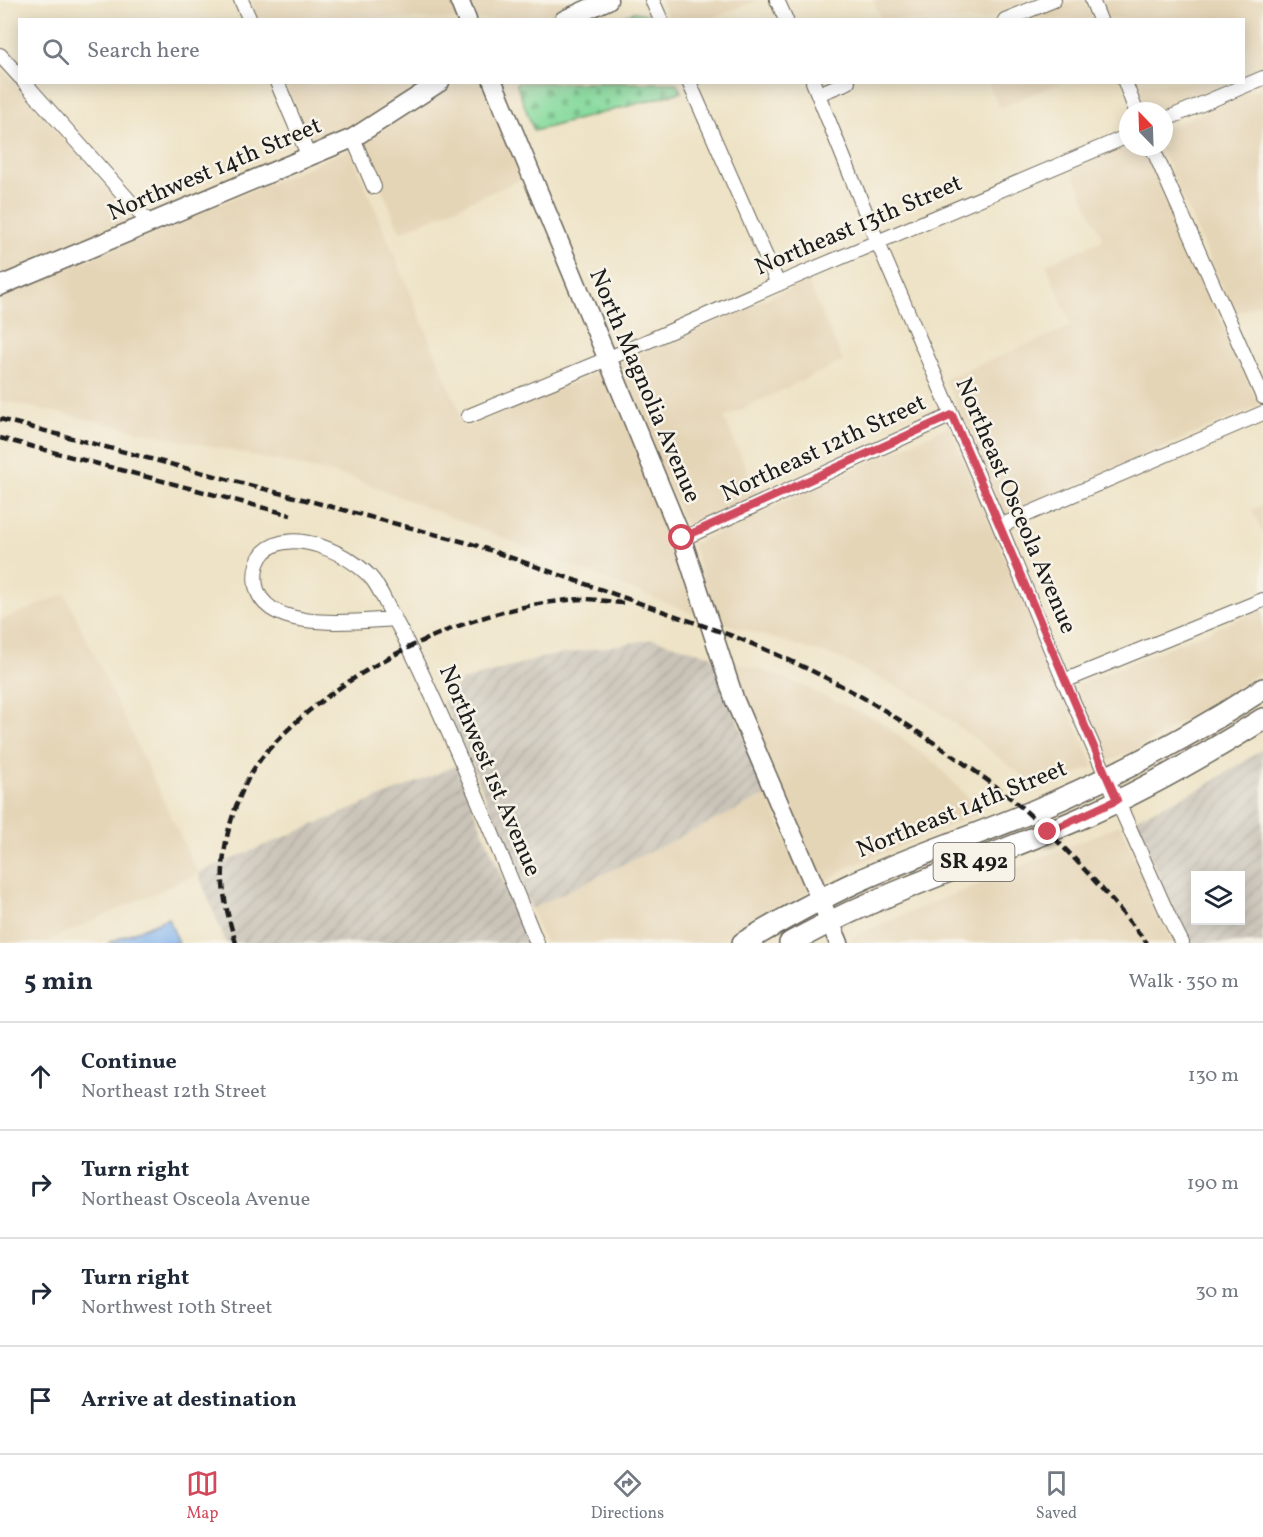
<!DOCTYPE html>
<meta charset="utf-8">
<style>
:root{--surface:#fff;--page:#f2f2f3;--text:#1f2937;--muted:#747a83;--line:#e0e1e3;--accent:#d1495b}
body{margin:0;font-family:Vollkorn,serif;background:var(--page);color:var(--text)}
.controls{position:absolute;right:18px;bottom:18px;display:grid;overflow:hidden;border-radius:0px;box-shadow:0 3px 15px #0003}
.controls button{width:54px;height:54px;display:grid;place-items:center;padding:0;border:0;border-bottom:2px solid var(--line);background:var(--surface);color:var(--text);font:30px sans-serif}
.compass{position:absolute;left:1119px;top:102px;width:54px;height:54px;border-radius:50%;background:var(--surface);box-shadow:0 3px 15px #0003;rotate:337deg}
.stop{position:absolute;width:18px;height:18px;margin:-14px;border:4px solid #d1495b;border-radius:50%;background:#fff}
.stop.end{background:#d1495b;border-color:#fff;box-shadow:0 2px 6px #0008}
.list{margin:0;padding:0;list-style:none}
h2{display:flex;justify-content:space-between;align-items:center;height:78px;margin:0;padding:0 24px;font-size:26px}
h2 small{font-size:20px;font-weight:400;color:var(--muted)}
.list li{display:grid;grid-template-columns:39px 1fr auto;gap:18px;align-items:center;box-sizing:border-box;height:108px;padding:0 24px;border-top:2px solid var(--line)}
.list b{display:block;font-size:22px;white-space:nowrap}
.list p{margin:0;font-size:20px;white-space:nowrap;color:var(--muted)}
.list em{font-size:20px;font-style:normal;color:var(--muted)}
.icon{flex:none;width:33px;height:33px;fill:none;stroke:currentColor;stroke-width:2;stroke-linecap:round;stroke-linejoin:round}
.map{position:relative;flex:none;width:1263px;height:943px;overflow:hidden}
.search{position:absolute;background:var(--surface);box-shadow:0 3px 15px #0003;left:18px;right:18px;top:18px;height:66px;display:flex;align-items:center;gap:15px;box-sizing:border-box;padding:0 21px;border-radius:0px;color:var(--muted);font-size:22px}
.sheet{height:510px;background:var(--surface)}
nav{display:flex;justify-content:space-around;align-items:center;box-sizing:border-box;height:84px;border-top:2px solid var(--line);background:var(--surface);font-size:16px;color:var(--muted)}
nav a{display:grid;justify-items:center;gap:3px}
nav .on{color:var(--accent)}
.map>svg:first-child{display:block}
</style>
<div class="map">
<svg width="1263" height="943" viewBox="0 0 1263 943">
<defs>
<pattern id="industrial-furrows" width="10" height="10" patternUnits="userSpaceOnUse" patternTransform="scale(1.5)"><rect width="10" height="10" fill="#c9c3b8"/><path d="M-1 1l2-2M0 10L10 0M9 11l2-2" fill="none" stroke="#aca79e"/></pattern>
<pattern id="cemetery-stones" width="16" height="16" patternUnits="userSpaceOnUse" patternTransform="scale(1.5)"><rect width="16" height="16" fill="#85da9d"/><path d="M2 7V4a2 2 0 0 1 4 0v3zM10 15v-3a2 2 0 0 1 4 0v3z" fill="#72ba87"/></pattern>
</defs>
<rect width="100%" height="100%" fill="#f7f3e8"/>
<filter id="ink" filterUnits="userSpaceOnUse"><feTurbulence type="fractalNoise" baseFrequency=".0167" numOctaves="2"/><feDisplacementMap in="SourceGraphic" scale="12" xChannelSelector="R" yChannelSelector="G"/><feConvolveMatrix kernelMatrix="1 2 1 2 8 2 1 2 1" color-interpolation-filters="sRGB"/></filter>
<filter id="wash" filterUnits="userSpaceOnUse"><feTurbulence type="fractalNoise" baseFrequency=".008" numOctaves="4" result="noise"/><feDisplacementMap in="SourceGraphic" scale="24" xChannelSelector="R" yChannelSelector="G"/><feGaussianBlur stdDeviation="1.35" result="paint"/><feColorMatrix in="noise" values="0 0 0 0 0 0 0 0 0 0 0 0 0 0 0 0 0 1.4 0 .05"/><feComposite in="paint" operator="in"/></filter>
<g filter="url(#wash)">
<rect width="100%" height="100%" fill="#eee3c6"/>
<!-- built -->
<g fill="#e5d5b7">
<path d="M 250,0 L 451,0 L 459,19 L 258,19 Z"/>
<path d="M 467,0 L 586,0 L 542,20 L 475,19 Z"/>
<path d="M 660,0 L 757,0 L 708,20 L 669,19 Z"/>
<path d="M 873,0 L 1031,0 L 982,20 L 881,19 Z"/>
<path d="M 1077,0 L 1084,0 L 1092,19 L 1028,19 Z"/>
<path d="M 1100,0 L 1263,0 L 1263,69 L 1244,77 L 1244,20 L 1108,19 Z"/>
<path d="M 0,67 L 136,220 L 0,276 Z"/>
<path d="M 285,83 L 424,83 L 349,130 L 312,146 Z"/>
<path d="M 456,83 L 485,83 L 524,178 L 400,232 L 363,142 Z"/>
<path d="M 989,83 L 1060,83 L 999,108 Z"/>
<path d="M 1133,83 L 1230,83 L 1163,111 L 1144,111 Z"/>
<path d="M 1263,87 L 1263,302 L 1234,314 L 1160,147 L 1164,147 L 1164,129 Z"/>
<path d="M 1128,145 L 1128,147 L 1143,147 L 1259,406 L 1004,515 L 945,379 L 1072,326 L 1046,264 L 1103,240 L 1071,169 Z"/>
<path d="M 350,149 L 466,427 L 604,370 L 675,541 L 699,616 L 350,477 L 0,400 L 0,295 L 149,234 L 151,236 L 155,232 Z"/>
<path d="M 807,281 L 843,361 L 724,418 L 757,494 L 824,464 L 686,527 L 617,364 Z"/>
<path d="M 949,426 L 1061,692 L 1094,767 L 1040,789 L 925,701 L 840,658 L 716,621 L 692,544 Z"/>
<path d="M 1263,505 L 1263,534 L 1252,510 Z"/>
<path d="M 65,594 L 198,873 L 43,943 L 0,943 L 0,621 Z"/>
<path d="M 1263,609 L 1263,671 L 1132,752 L 1108,761 L 1075,686 Z"/>
<path d="M 729,661 L 775,674 L 879,721 L 935,763 L 982,812 L 848,867 L 822,884 L 742,698 Z"/>
<path d="M 767,795 L 809,892 L 774,915 L 714,943 L 545,943 L 531,909 Z"/>
<path d="M 1120,825 L 1162,921 L 1174,943 L 847,943 L 856,935 Z"/>
</g>
<!-- industrial -->
<g fill="url(#industrial-furrows)" fill-rule="evenodd">
<path d="M 654,639 L 712,656 L 767,795 L 531,909 L 468,755 L 443,702 L 462,681 L 545,657 Z"/>
<path d="M 1263,749 L 1263,943 L 1191,943 L 1176,914 L 1134,819 L 1204,787 ZM 1196,876 L 1240,876 L 1240,921 L 1196,921 Z"/>
<path d="M 456,766 L 529,943 L 226,943 L 198,873 Z"/>
</g>
<!-- cemetery -->
<g fill="url(#cemetery-stones)" stroke="#507b5c" stroke-width="1.5">
<path d="M 634,12 L 646,14 L 649,19 L 617,19 Z"/>
<path d="M 516,83 L 676,83 L 681,92 L 534,131 Z"/>
</g>
<!-- water -->
<path fill="#82b3ee" stroke="#4f6885" stroke-width="1.5" d="M 168,918 L 179,943 L 108,943 Z"/>
</g>
<g filter="url(#ink)">
<g fill="none" stroke-linecap="round" stroke-linejoin="round">
<defs>
<g id="street">
<path d="M 241,0 L 250,20"/>
<path d="M 652,0 L 661,20"/>
<path d="M 777,0 L 786,20"/>
<path d="M 1092,0 L 1100,20"/>
<path d="M 1005,20 L 1054,0"/>
<path d="M 0,55 L 20,77"/>
<path d="M 24,82 L 150,224"/>
<path d="M 277,82 L 309,157"/>
<path d="M 689,82 L 778,284"/>
<path d="M 813,82 L 878,243 L 996,517 L 1064,681 L 1169,917 L 1182,943"/>
<path d="M 1125,82 L 1136,111"/>
<path d="M 818,94 L 848,82"/>
<path d="M 1164,120 L 1263,78"/>
<path d="M 353,138 L 374,187"/>
<path d="M 1152,147 L 1263,397"/>
<path d="M 469,416 L 607,359 L 778,284 L 1128,136"/>
<path d="M 1000,526 L 1263,413"/>
<path d="M 682,539 L 952,415"/>
<path d="M 395,619 C 358,621 266,634 256,586 C 254,574 256,561 264,552 C 292,525 353,555 373,580 C 381,591 386,604 393,616 C 406,640 418,664 429,689 C 468,772 502,858 537,943"/>
<path d="M 1064,681 L 1263,600"/>
</g>
<g id="secondary">
<path d="M 459,0 L 467,20"/>
<path d="M 564,20 L 608,0"/>
<path d="M 493,82 L 682,539 L 735,701 L 839,943"/>
<path d="M 0,286 L 353,138 L 440,82"/>
</g>
<g id="primary">
<path d="M 743,943 C 780,921 817,900 856,882 C 912,856 972,837 1029,813 C 1110,779 1189,737 1263,689"/>
<path d="M 790,943 C 815,930 838,917 864,906 C 934,875 1008,850 1079,819 C 1143,791 1204,756 1263,719"/>
</g>
</defs>
<!-- street casing -->
<use href="#street" stroke="#666258" stroke-width="16"/>
<!-- secondary casing -->
<use href="#secondary" stroke="#666258" stroke-width="21"/>
<!-- primary casing -->
<use href="#primary" stroke="#666258" stroke-width="24"/>
<!-- street -->
<use href="#street" stroke="#fff" stroke-width="14"/>
<!-- secondary -->
<use href="#secondary" stroke="#fff" stroke-width="18"/>
<!-- primary -->
<use href="#primary" stroke="#fff" stroke-width="21"/>
<!-- rail -->
<g stroke="#1c1c1c" stroke-width="4.5" stroke-dasharray="9 4.5" stroke-linecap="butt">
<path d="M 0,419 L 472,544 L 738,638 C 772,652 805,667 838,684 C 875,703 911,727 946,751 C 975,771 1004,791 1030,815 C 1073,854 1111,898 1147,943"/>
<path d="M 0,438 L 291,515"/>
<path d="M 236,943 C 229,921 221,891 223,868 C 224,838 234,807 247,781 C 258,758 278,739 296,722 C 364,661 469,611 560,601 C 568,600 576,599 583,599 C 596,599 610,602 623,603"/>
</g>
</g>
</g>
<g fill="none" stroke-linecap="round" stroke-linejoin="round" filter="url(#ink)">
<!-- route -->
<path stroke="#d1495b" stroke-width="8" d="M 682,538 L 952,415 C 1008,543 1061,673 1117,800 L 1048,832"/>
</g>
<g text-anchor="middle" dominant-baseline="central" stroke-width="5" stroke-linejoin="round" paint-order="stroke">
<!-- shield labels -->
<rect fill="#f7f3e8" stroke="#5e5c59" stroke-width="1.5" x="933.5" y="843" width="81" height="38" rx="4.5"/>
<g font-size="22" font-weight="bold" fill="#1c1c1c">
<text x="974" y="862">SR 492</text>
</g>
<!-- street labels -->
<g font-size="24" fill="#1c1c1c" stroke="#f7f3e8">
<text transform="translate(215 170) rotate(-23)">Northwest 14th Street</text>
<text transform="translate(859 226) rotate(-23)">Northeast 13th Street</text>
<text transform="translate(644 386) rotate(67)">North Magnolia Avenue</text>
<text transform="translate(824 449) rotate(-25)">Northeast 12th Street</text>
<text transform="translate(1015 506) rotate(67)">Northeast Osceola Avenue</text>
<text transform="translate(489 771) rotate(67)">Northwest 1st Avenue</text>
<text transform="translate(962 810) rotate(-22)">Northeast 14th Street</text>
</g>
</g>
</svg>
<div class="controls">
<button><svg class="icon" aria-label="layers" viewBox="0 0 24 24"><path d="M12 4l9 5-9 5-9-5zM3 14l9 5 9-5"/></svg></button>
</div>
<svg class="compass" viewBox="-18 -18 36 36"><path d="M0-13l5 13h-10z" fill="#e53935"/><path d="M0 13l5-13h-10z" fill="#747a83"/></svg>
<div class="stop" style="left:682px;top:538px"></div>
<div class="stop end" style="left:1048px;top:832px"></div>
<div class="search"><svg class="icon" aria-label="search" viewBox="0 0 24 24"><circle cx="10" cy="10" r="6"/><path d="M15 15l6 6"/></svg>Search here</div>
</div>
<section class="sheet">
<h2>5 min<small>Walk · 350 m</small></h2>
<ul class="list">
<li><svg class="icon" aria-label="ahead" viewBox="0 0 24 24"><path d="M12 20V5M6 11l6-6 6 6"/></svg><div><b>Continue</b><p>Northeast 12th Street</p></div><em>130 m</em></li>
<li><svg class="icon" aria-label="right" viewBox="0 0 24 24"><path d="M7 20v-9h11M14 6l5 5-5 5"/></svg><div><b>Turn right</b><p>Northeast Osceola Avenue</p></div><em>190 m</em></li>
<li><svg class="icon" aria-label="right" viewBox="0 0 24 24"><path d="M7 20v-9h11M14 6l5 5-5 5"/></svg><div><b>Turn right</b><p>Northwest 10th Street</p></div><em>30 m</em></li>
<li><svg class="icon" aria-label="arrive" viewBox="0 0 24 24"><path d="M6 21V4h12l-3 4 3 4H6"/></svg><div><b>Arrive at destination</b></div></li>
</ul>
</section>
<nav>
<a class="on"><svg class="icon" aria-label="map" viewBox="0 0 24 24"><path d="M3 6l6-2 6 2 6-2v14l-6 2-6-2-6 2zM9 4v14M15 6v14"/></svg>Map</a>
<a><svg class="icon" aria-label="directions" viewBox="0 0 24 24"><path d="M12 3l9 9-9 9-9-9zM9 14v-3h6M13 9l2 2-2 2"/></svg>Directions</a>
<a><svg class="icon" aria-label="saved" viewBox="0 0 24 24"><path d="M7 4h10v16l-5-4-5 4z"/></svg>Saved</a>
</nav>
